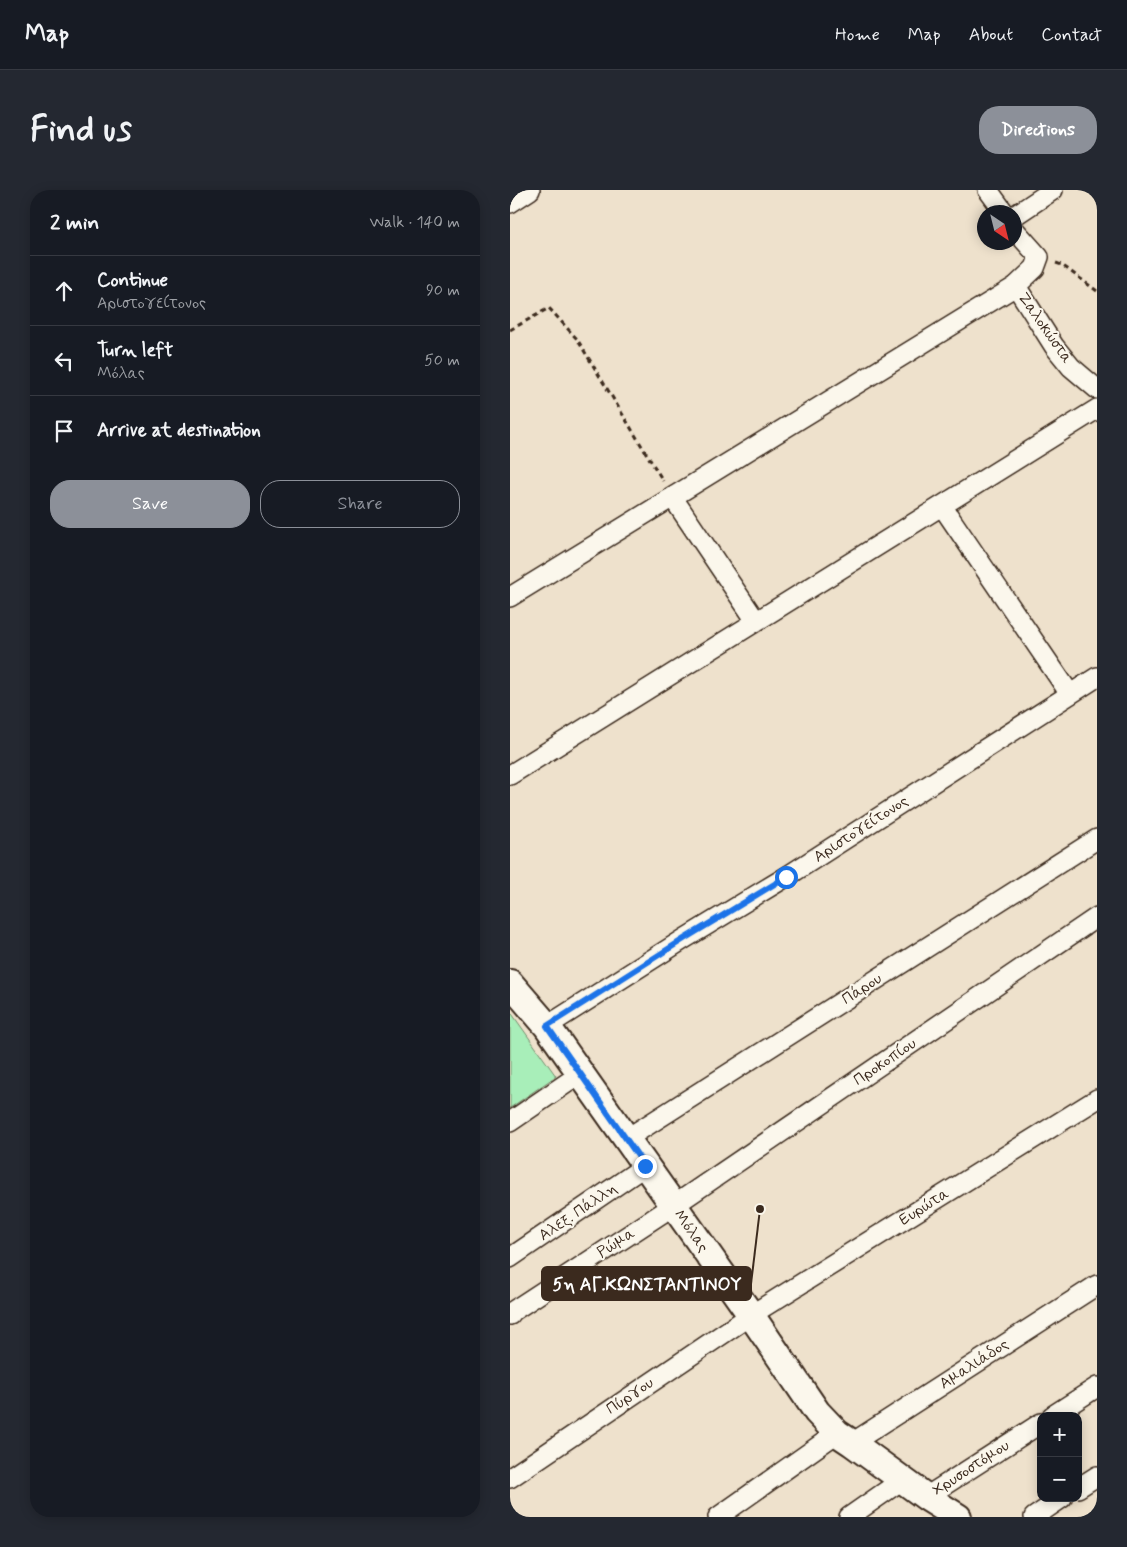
<!DOCTYPE html>
<meta charset="utf-8">
<style>
:root{--surface:#171b24;--page:#242831;--text:#f1f3f6;--muted:#9ea1a6;--line:#363941;--accent:#8c9099}
body{margin:0;font-family:Mynerve,sans-serif;background:var(--page);color:var(--text)}
.controls{position:absolute;right:15px;bottom:15px;display:grid;overflow:hidden;border-radius:10px;box-shadow:0 2px 12px #0003}
.controls button{width:45px;height:45px;display:grid;place-items:center;padding:0;border:0;border-bottom:1px solid var(--line);background:var(--surface);color:var(--text);font:25px sans-serif}
.compass{position:absolute;left:467px;top:15px;width:45px;height:45px;border-radius:50%;background:var(--surface);box-shadow:0 2px 12px #0003;rotate:145deg}
.stop{position:absolute;width:15px;height:15px;margin:-11px;border:4px solid #1a73e8;border-radius:50%;background:#fff}
.stop.end{background:#1a73e8;border-color:#fff;box-shadow:0 1px 5px #0008}
.list{margin:0;padding:0;list-style:none}
h2{display:flex;justify-content:space-between;align-items:center;height:65px;margin:0;padding:0 20px;font-size:21px}
h2 small{font-size:16px;font-weight:400;color:var(--muted)}
.list li{display:grid;grid-template-columns:32px 1fr auto;gap:15px;align-items:center;box-sizing:border-box;height:70px;padding:0 20px;border-top:1px solid var(--line)}
.list b{display:block;font-size:19px;white-space:nowrap}
.list p{margin:0;font-size:16px;white-space:nowrap;color:var(--muted)}
.list em{font-size:16px;font-style:normal;color:var(--muted)}
.actions{display:flex;gap:10px;padding:15px 20px}
.actions a{flex:1;padding:11px 0;border:1px solid var(--accent);border-radius:20px;text-align:center;font-size:18px;color:var(--accent)}
.actions .main{background:var(--accent);color:#fff}
.icon{flex:none;width:28px;height:28px;fill:none;stroke:currentColor;stroke-width:2;stroke-linecap:round;stroke-linejoin:round}
.map{position:relative;flex:none;width:587px;height:1327px;overflow:hidden;border-radius:20px}
header{display:flex;align-items:center;gap:30px;box-sizing:border-box;height:70px;padding:0 25px;background:var(--surface);border-bottom:1px solid var(--line)}
header strong{font-size:24px}
nav{display:flex;gap:28px;margin-inline-start:auto;font-size:18px}
.intro{display:flex;align-items:center;justify-content:space-between;box-sizing:border-box;height:120px;padding:0 30px}
h1{margin:0;font-size:35px}
.button{padding:12px 22px;border-radius:20px;background:var(--accent);color:#fff;font-size:18px;font-weight:700}
main{display:flex;gap:30px;padding:0 30px}
aside{flex:1;background:var(--surface);border-radius:20px;box-shadow:0 2px 12px #0003}
.map>svg:first-child{display:block}
</style>
<header>
<strong>Map</strong>
<nav><a>Home</a><a>Map</a><a>About</a><a>Contact</a></nav>
</header>
<div class="intro"><h1>Find us</h1><a class="button">Directions</a></div>
<main>
<aside>
<h2>2 min<small>Walk · 140 m</small></h2>
<ul class="list">
<li><svg class="icon" aria-label="ahead" viewBox="0 0 24 24"><path d="M12 20V5M6 11l6-6 6 6"/></svg><div><b>Continue</b><p>Αριστογείτονος</p></div><em>90 m</em></li>
<li><svg class="icon" aria-label="left" viewBox="0 0 24 24"><path d="M17 20v-9H6M10 6l-5 5 5 5"/></svg><div><b>Turn left</b><p>Μόλας</p></div><em>50 m</em></li>
<li><svg class="icon" aria-label="arrive" viewBox="0 0 24 24"><path d="M6 21V4h12l-3 4 3 4H6"/></svg><div><b>Arrive at destination</b></div></li>
</ul>
<div class="actions"><a class="main">Save</a><a>Share</a></div>
</aside>
<div class="map">
<svg width="587" height="1327" viewBox="0 0 587 1327">
<rect width="100%" height="100%" fill="#eee1cc"/>
<filter id="ink" filterUnits="userSpaceOnUse"><feTurbulence type="fractalNoise" baseFrequency=".02" numOctaves="2"/><feDisplacementMap in="SourceGraphic" scale="10" xChannelSelector="R" yChannelSelector="G"/><feConvolveMatrix kernelMatrix="1 2 1 2 8 2 1 2 1" color-interpolation-filters="sRGB"/></filter>
<g filter="url(#ink)">
<!-- grass -->
<path fill="#a8eeb9" stroke="#728c6c" d="M 0,821 L 46,886 L 0,918 Z"/>
<g fill="none" stroke-linecap="round" stroke-linejoin="round">
<defs>
<g id="street">
<path d="M 478,0 L 494,22"/>
<path d="M 0,13 L 20,0"/>
<path d="M 504,26 L 543,0"/>
<path d="M 506,96 L 544,156 L 561,177 L 587,199"/>
<path d="M 163,308 L 246,431"/>
<path d="M 432,316 L 560,504"/>
<path d="M 0,407 L 506,96 L 525,78 L 529,67 L 504,39"/>
<path d="M 0,585 L 587,219"/>
<path d="M 37,836 L 174,749 L 276,687 L 587,487"/>
<path d="M 0,932 L 70,884"/>
<path d="M 116,949 L 587,649"/>
<path d="M 0,1068 L 135,976"/>
<path d="M 0,1125 L 3,1121 L 163,1016 L 587,727"/>
<path d="M 542,1226 L 587,1197"/>
<path d="M 342,1253 L 587,1095"/>
<path d="M 0,1288 L 241,1125 L 587,909"/>
<path d="M 568,1298 L 587,1286"/>
<path d="M 416,1307 L 531,1233"/>
<path d="M 208,1327 L 327,1243"/>
<path d="M 339,1327 L 392,1290"/>
<path d="M 524,1327 L 552,1308"/>
</g>
<path id="secondary" d="M 0,793 L 37,836 L 241,1125 L 307,1222 L 327,1243 L 342,1253 L 416,1307 L 448,1327"/>
</defs>
<!-- street casing -->
<use href="#street" stroke="#3b2a1e" stroke-width="22"/>
<!-- secondary casing -->
<use href="#secondary" stroke="#3b2a1e" stroke-width="30"/>
<!-- path -->
<g stroke="#3b2a1e" stroke-width="3" stroke-dasharray="5 4" stroke-linecap="butt">
<path d="M 546,73 L 552,75 L 587,101"/>
<path d="M 0,140 L 39,118 L 67,149 L 153,291"/>
</g>
<!-- street -->
<use href="#street" stroke="#fbf7ec" stroke-width="19"/>
<!-- secondary -->
<use href="#secondary" stroke="#fbf7ec" stroke-width="26"/>
</g>
</g>
<g fill="none" stroke-linecap="round" stroke-linejoin="round" filter="url(#ink)">
<!-- route -->
<path stroke="#1a73e8" stroke-width="6" d="M 135,976 L 37,836 L 174,749 L 276,687"/>
</g>
<g text-anchor="middle" dominant-baseline="central" stroke-width="4" stroke-linejoin="round" paint-order="stroke">
<!-- street labels -->
<g font-size="16" fill="#3b2a1e" stroke="#fbf7ec">
<text transform="translate(535 138) rotate(55)">Ζαλοκώστα</text>
<text transform="translate(351 639) rotate(-33)">Αριστογείτονος</text>
<text transform="translate(352 799) rotate(-33)">Πάρου</text>
<text transform="translate(375 872) rotate(-34)">Προκοπίου</text>
<text transform="translate(414 1017) rotate(-32)">Ευρώτα</text>
<text transform="translate(68 1022) rotate(-34)">Αλεξ. Πάλλη</text>
<text transform="translate(181 1041) rotate(55)">Μόλας</text>
<text transform="translate(106 1053) rotate(-33)">Ρώμα</text>
<text transform="translate(464 1174) rotate(-33)">Αμαλιάδος</text>
<text transform="translate(120 1206) rotate(-34)">Πύργου</text>
<text transform="translate(461 1278) rotate(-33)">Χρυσοστόμου</text>
</g>
</g>
<!-- callouts -->
<path fill="none" stroke="#3b2a1e" stroke-width="2" d="M250 1019L241 1094"/>
<circle fill="#3b2a1e" stroke="#fbf7ec" stroke-width="2" cx="250" cy="1019" r="5"/>
<rect fill="#3b2a1e" stroke="#3b2a1e" stroke-width="2" x="32" y="1077" width="209" height="33" rx="5"/>
<g font-size="18" text-anchor="middle" font-weight="bold" fill="#fff">
<text x="137" y="1100">5η ΑΓ.ΚΩΝΣΤΑΝΤΙΝΟΥ</text>
</g>
</svg>
<div class="controls">
<button>+</button>
<button>−</button>
</div>
<svg class="compass" viewBox="-18 -18 36 36"><path d="M0-13l5 13h-10z" fill="#e53935"/><path d="M0 13l5-13h-10z" fill="#9ea1a6"/></svg>
<div class="stop" style="left:276px;top:687px"></div>
<div class="stop end" style="left:135px;top:976px"></div>
</div>
</main>
